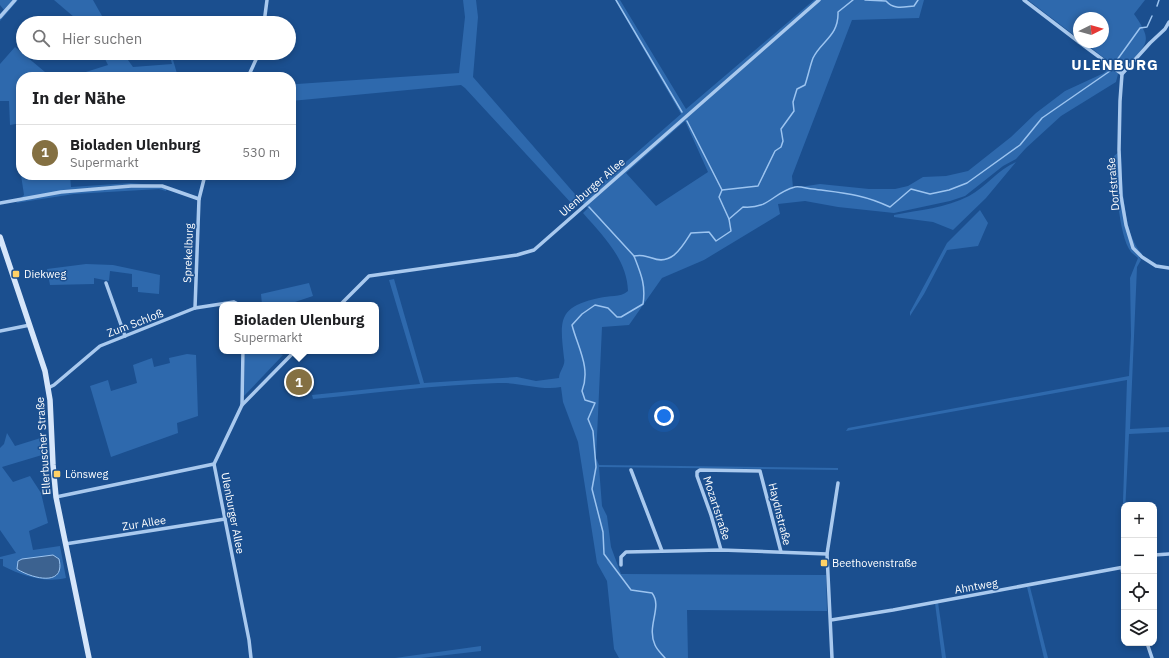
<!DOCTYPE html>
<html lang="de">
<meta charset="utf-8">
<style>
:root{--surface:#fff;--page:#f2f2f2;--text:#202124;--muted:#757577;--line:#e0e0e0;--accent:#847042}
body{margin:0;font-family:"IBM Plex Sans",sans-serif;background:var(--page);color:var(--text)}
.controls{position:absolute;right:12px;bottom:12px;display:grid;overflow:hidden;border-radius:8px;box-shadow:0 2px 6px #0003}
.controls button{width:36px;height:36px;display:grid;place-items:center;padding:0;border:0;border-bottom:1px solid var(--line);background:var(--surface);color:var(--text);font:20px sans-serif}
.compass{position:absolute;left:1073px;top:12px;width:36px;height:36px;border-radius:50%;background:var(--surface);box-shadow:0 2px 6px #0003;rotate:85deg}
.you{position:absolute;left:664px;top:416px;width:14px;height:14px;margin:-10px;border:3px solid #fff;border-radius:50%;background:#1a73e8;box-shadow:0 0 0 6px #1a73e833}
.badge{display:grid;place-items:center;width:26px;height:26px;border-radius:50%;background:var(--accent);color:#fff;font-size:13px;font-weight:700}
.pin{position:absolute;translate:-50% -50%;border:2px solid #fff;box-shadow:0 1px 4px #0006}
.popup{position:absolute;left:219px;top:302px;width:160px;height:52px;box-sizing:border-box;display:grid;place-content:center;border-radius:8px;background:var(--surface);filter:drop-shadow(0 1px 3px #0005);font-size:13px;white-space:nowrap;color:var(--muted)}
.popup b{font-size:15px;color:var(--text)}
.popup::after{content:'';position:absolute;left:50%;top:100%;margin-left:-8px;border:8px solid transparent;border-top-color:var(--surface)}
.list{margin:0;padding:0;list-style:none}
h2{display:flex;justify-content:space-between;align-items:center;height:52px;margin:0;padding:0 16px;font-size:17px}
h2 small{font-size:13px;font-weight:400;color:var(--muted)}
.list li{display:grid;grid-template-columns:26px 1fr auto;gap:12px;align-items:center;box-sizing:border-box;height:56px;padding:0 16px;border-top:1px solid var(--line)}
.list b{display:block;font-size:15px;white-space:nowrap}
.list p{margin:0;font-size:13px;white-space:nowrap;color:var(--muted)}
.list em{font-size:13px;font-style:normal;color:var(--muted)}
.icon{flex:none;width:22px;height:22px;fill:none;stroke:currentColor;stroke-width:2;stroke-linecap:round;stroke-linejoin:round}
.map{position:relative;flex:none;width:1169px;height:658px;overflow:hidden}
.search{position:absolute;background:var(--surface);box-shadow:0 2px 6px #0003;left:16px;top:16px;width:280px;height:44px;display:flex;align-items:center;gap:10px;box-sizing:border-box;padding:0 14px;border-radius:22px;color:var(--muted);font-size:15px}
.panel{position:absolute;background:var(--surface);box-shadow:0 2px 6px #0003;left:16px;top:72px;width:280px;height:108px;border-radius:16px}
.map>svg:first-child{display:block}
</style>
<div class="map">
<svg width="1169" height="658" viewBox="0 0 1169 658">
<rect width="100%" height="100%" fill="#1b4f8f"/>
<!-- green -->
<g fill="#2e69ad" fill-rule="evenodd">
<path d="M 0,0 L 18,0 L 0,21 L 0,14 L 4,10 L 0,5 Z"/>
<path d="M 54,0 L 93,0 L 106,23 L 81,23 Z"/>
<path d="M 463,0 L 476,0 L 478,17 L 473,77 L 581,201 L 681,114 L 615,0 L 620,0 L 686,109 L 814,0 L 924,0 L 919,18 L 852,20 L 792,176 L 793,188 L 820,184 L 869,189 L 895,189 L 908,186 L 923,177 L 946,176 L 968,171 L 1011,137 L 1036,113 L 1065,91 L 1104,73 L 1111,63 L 1083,42 L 1103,42 L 1103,18 L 1079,18 L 1079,39 L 1028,0 L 1145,0 L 1134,14 C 1154,43 1147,43 1126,67 L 1117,67 L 1118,74 L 1116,82 L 1061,116 L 1026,148 L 1016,159 L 1003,166 L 965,196 L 950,201 L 894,213 L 838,207 L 805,201 L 778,204 L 780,214 L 704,260 L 662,278 L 629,325 L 602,327 L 596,458 L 599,465 L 838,468 L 838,470 L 599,467 L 602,506 L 607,516 L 611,547 L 621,574 L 826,575 L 827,611 L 687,610 L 688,658 L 619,658 L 614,649 L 607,581 L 597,563 L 578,442 L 563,402 L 561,387 C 541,391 519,382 498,383 C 436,385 375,393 313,399 L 312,395 L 420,384 L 389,280 L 394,279 L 424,383 L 517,377 L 536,381 L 559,378 C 559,371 566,366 564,358 C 560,321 557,307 599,298 C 609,295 620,298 628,291 C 627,259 603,236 583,213 L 588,208 L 581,201 L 573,205 L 465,88 L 461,85 L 291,101 L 291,85 L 297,84 L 459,73 L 465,17 ZM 685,121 L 708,172 L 656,206 L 626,173 Z"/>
<path d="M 15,47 L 51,77 L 21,77 L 21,123 L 10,125 L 9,101 L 0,101 L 0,64 Z"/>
<path d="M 102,53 L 123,53 L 133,67 L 172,64 L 169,53 L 171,53 L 178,77 L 70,77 L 108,65 Z"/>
<path d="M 1121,150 C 1122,179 1122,233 1142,254 L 1139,257 L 1141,260 L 1137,267 L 1130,429 L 1169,427 L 1169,432 L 1129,434 L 1124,532 L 1122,532 L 1127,380 L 846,431 L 848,428 L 1129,376 L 1131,336 L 1130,278 L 1138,258 C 1136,256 1133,254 1131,252 C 1118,235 1116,178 1114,156 Z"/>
<path d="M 1016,162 L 986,198 L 953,230 L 933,222 L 894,217 L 894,215 C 919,210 946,208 969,196 C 986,187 997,170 1016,162 Z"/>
<path d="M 21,175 L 70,175 L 71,187 L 130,183 L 167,186 L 166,191 L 159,189 L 74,194 L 16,203 L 24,195 Z"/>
<path d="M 980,210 L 988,223 L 978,246 L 947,250 L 924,294 L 910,316 L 910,312 L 947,243 Z"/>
<path d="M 86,264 L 113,265 L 160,275 L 159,294 L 138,292 L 138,287 L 132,287 L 132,274 L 110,271 L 109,281 L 94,278 L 94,284 L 50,285 L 47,269 Z"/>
<path d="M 309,283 L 313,296 L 286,305 L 262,305 L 261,294 Z"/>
<path d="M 245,351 L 273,351 L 283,355 L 244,396 Z"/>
<path d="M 187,354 L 196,355 L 198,416 L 177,423 L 178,433 L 111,457 L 90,386 L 108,380 L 111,391 L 137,383 L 133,365 L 152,358 L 154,367 L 170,363 L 169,358 Z"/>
<path d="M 7,433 L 15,446 L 47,436 L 48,450 L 42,451 L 42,455 L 2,467 L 13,482 L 30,476 L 41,493 L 48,523 L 29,531 L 33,550 L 60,546 L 66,578 C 44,583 23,576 3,566 L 3,559 L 0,559 L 0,557 L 16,553 L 0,530 L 0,448 L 4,444 Z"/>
<path d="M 1027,587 L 1030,587 L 1048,658 L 1044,658 Z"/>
<path d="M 938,602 L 946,658 L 942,658 L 935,603 Z"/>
<path d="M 481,646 L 481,651 L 421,658 L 395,658 Z"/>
</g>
<!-- water -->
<path fill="#3c6290" stroke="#9cc4f0" d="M 53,555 L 59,559 C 66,588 31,578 17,569 L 18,561 L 22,559 Z"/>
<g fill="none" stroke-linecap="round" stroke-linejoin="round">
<!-- stream -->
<g stroke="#9cc4f0" stroke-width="1.5">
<path d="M 616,0 L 682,112"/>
<path d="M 865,0 L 886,1 C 894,10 903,7 914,6 L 918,0"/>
<path d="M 1157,6 L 1159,0"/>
<path d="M 1117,60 L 1140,28 L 1147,27 L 1152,16"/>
<path d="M 687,121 L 722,190"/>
<path d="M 589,207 L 634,256"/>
<path d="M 729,219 L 743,207 C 770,209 772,193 795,187 C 801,186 808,189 813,189 C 843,193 863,194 890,207 L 911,189 L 930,194 L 949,190 L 967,183 L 1020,145 L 1042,118 L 1110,71"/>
<path d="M 665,658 C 662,654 657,650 655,645 C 646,626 663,607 652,593 L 631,590 L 604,554 L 603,532 L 592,489 L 596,467 L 593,431 L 588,419 L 595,403 L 585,400 L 582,391 C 591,368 578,348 572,325 L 582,314 L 595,305 L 608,308 L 617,317 L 621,317 L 643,304 C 646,285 641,274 634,256 C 642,255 645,256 652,258 C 672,266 682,247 691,233 L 709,232 L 716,241 L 731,231 L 729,219 L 719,197 L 722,190 L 758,186 L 775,151 L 781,147 L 783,141 L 781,129 L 794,111 L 793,102 L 797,89 L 805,85 C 808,76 810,66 813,58 C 821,41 839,36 838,12 L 853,0"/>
</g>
<!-- street -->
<g stroke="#a9c9ee" stroke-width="3.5">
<path d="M 1024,0 L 1079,42"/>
<path d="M 0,17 L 15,0"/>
<path d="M 1169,22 L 1165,29 L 1150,43 L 1122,74 L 1120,101 L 1119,150 L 1121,196 L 1126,225 L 1133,248 L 1142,257 L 1156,266 L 1169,268"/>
<path d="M 264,23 L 267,0"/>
<path d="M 1079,42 L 1122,74"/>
<path d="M 248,77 L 259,53"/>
<path d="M 0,203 L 61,192 L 131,186 L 162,186 L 199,199"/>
<path d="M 106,283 L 125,336"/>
<path d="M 340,305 L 369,276 L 517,255 L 534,250 L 819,0"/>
<path d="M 195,308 L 199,199 L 205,175"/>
<path d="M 0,331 L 30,325"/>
<path d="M 48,388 L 54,385 L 100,346 L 195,308 L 234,302 L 240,305"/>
<path d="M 242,405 L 243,351"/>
<path d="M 631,470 L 662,551"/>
<path d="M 56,497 L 214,464"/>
<path d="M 65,544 L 225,519"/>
<path d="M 721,550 L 711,515 L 697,476 L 697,472 L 700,470 L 760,471 L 781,552"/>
<path d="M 1154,555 L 1169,554"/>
<path d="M 621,565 L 621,557 L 626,552 L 721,550 L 827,554"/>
<path d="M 1122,568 L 1124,581"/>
<path d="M 831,620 L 893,610 L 1124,567"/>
<path d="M 1147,643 L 1152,658"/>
<path d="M 251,658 L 249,640 L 214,464 L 242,405 L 295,351"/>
<path d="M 832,658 L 827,554 L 838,483"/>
</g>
<!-- secondary -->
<path stroke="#d6e6fa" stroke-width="5.5" d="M 0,237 L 45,371 L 50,400 L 53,465 L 56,497 L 89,658"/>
</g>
<!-- markers -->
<g fill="#ffd166" stroke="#1b4f8f" stroke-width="1.5">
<rect x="12" y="270" width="8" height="8" rx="2"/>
<rect x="53" y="470" width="8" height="8" rx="2"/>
<rect x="820" y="559" width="8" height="8" rx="2"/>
</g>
<g text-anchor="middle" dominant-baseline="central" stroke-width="3" stroke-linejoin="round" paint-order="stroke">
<!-- street labels -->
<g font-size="11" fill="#fff" stroke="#1b4f8f">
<text transform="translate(1113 184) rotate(-95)">Dorfstraße</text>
<text transform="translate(592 187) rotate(-41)">Ulenburger Allee</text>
<text transform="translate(188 253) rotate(-88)">Sprekelburg</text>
<text transform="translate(135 323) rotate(-21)">Zum Schloß</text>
<text transform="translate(43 446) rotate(-94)">Ellerbuscher Straße</text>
<text transform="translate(717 508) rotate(72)">Mozartstraße</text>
<text transform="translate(233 513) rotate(79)">Ulenburger Allee</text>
<text transform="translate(780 514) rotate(76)">Haydnstraße</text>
<text transform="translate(144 523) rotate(-9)">Zur Allee</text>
<text transform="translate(976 586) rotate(-10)">Ahntweg</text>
</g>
<!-- poi labels -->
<g font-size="11" fill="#fff" stroke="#1b4f8f" text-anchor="start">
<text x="24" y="274">Diekweg</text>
<text x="65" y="474">Lönsweg</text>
<text x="832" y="563">Beethovenstraße</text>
</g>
<!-- district labels -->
<g font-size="15" font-weight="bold" letter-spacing="1" fill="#fff" stroke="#1b4f8f">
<text x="1115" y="64">ULENBURG</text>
</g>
</g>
</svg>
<div class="controls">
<button>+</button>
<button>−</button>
<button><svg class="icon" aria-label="locate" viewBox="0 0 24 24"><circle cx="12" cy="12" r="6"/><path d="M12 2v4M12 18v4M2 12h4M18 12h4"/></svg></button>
<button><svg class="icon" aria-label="layers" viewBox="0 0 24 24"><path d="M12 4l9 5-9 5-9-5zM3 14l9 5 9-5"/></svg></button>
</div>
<svg class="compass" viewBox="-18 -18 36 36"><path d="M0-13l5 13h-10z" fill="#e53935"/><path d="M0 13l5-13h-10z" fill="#757577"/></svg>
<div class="you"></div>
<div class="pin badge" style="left:299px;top:382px">1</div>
<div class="popup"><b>Bioladen Ulenburg</b>Supermarkt</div>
<div class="search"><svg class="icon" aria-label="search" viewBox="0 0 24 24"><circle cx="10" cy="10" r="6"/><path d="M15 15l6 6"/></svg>Hier suchen</div>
<section class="panel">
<h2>In der Nähe<small></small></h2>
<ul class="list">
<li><span class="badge">1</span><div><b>Bioladen Ulenburg</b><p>Supermarkt</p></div><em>530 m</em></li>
</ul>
</section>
</div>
